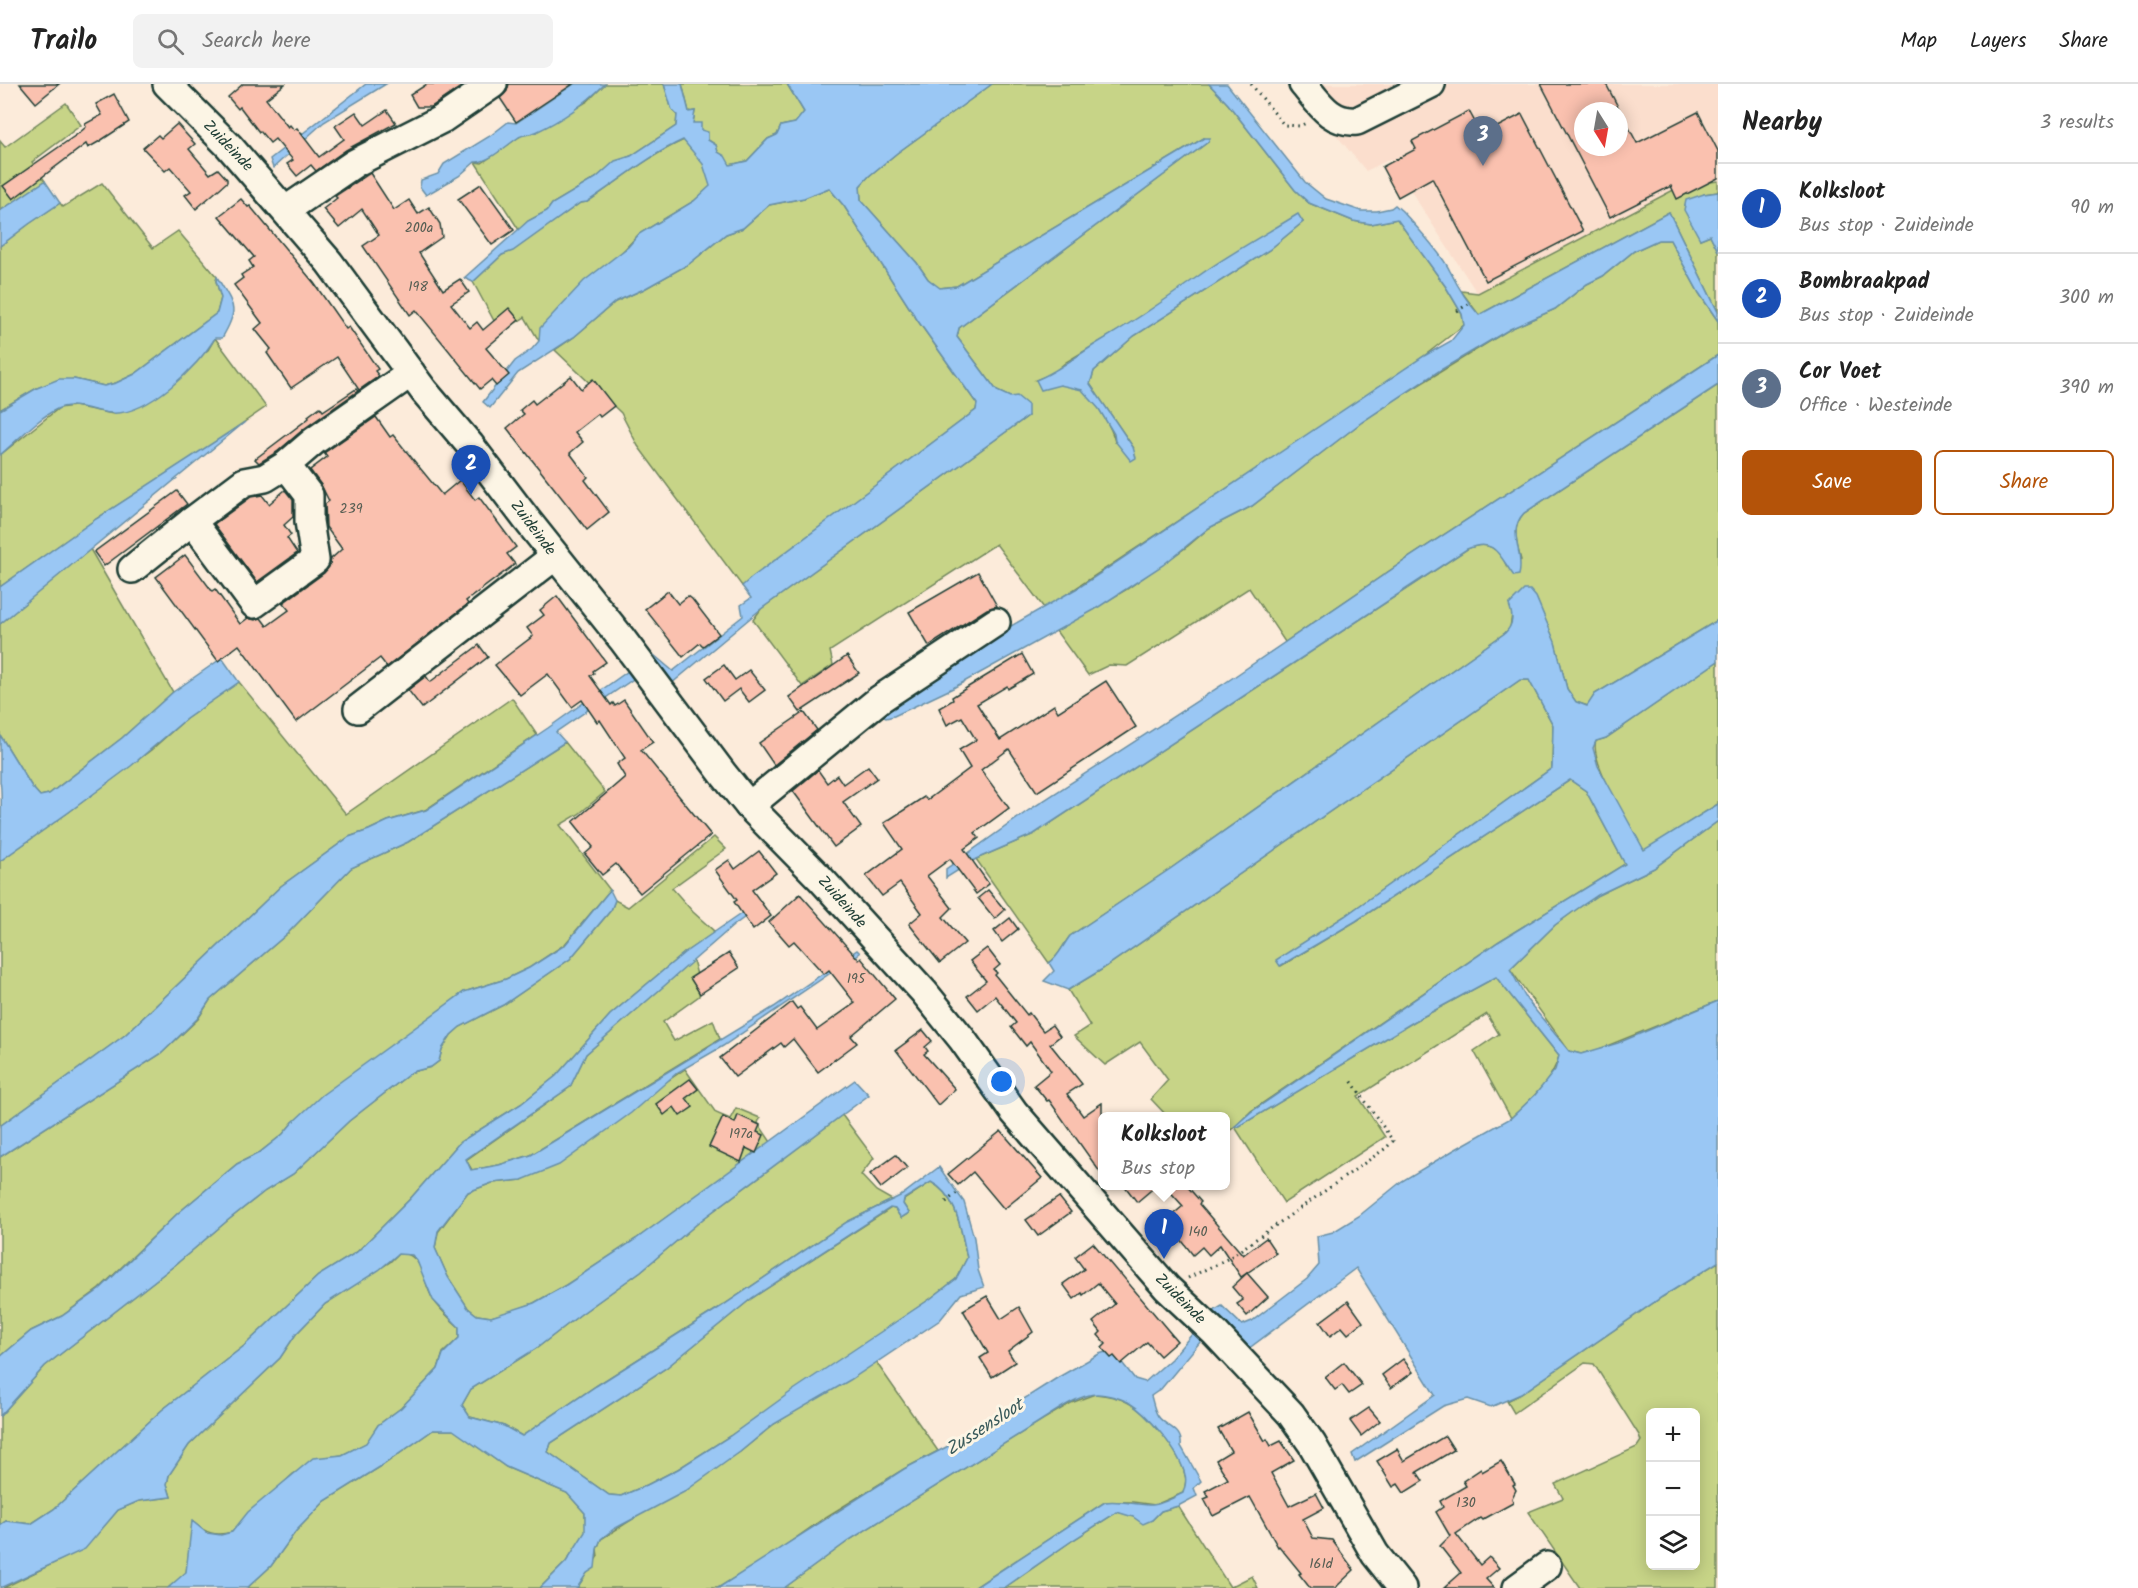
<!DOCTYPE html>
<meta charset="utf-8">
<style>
:root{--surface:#fff;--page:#f2f2f2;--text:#222;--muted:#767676;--line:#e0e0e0;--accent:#b45309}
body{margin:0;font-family:Kalam,sans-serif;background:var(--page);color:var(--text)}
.controls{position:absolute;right:18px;bottom:18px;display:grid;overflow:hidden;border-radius:9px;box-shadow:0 3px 15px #0003}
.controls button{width:54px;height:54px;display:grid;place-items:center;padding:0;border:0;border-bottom:2px solid var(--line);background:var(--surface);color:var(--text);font:30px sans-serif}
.compass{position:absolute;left:1574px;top:18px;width:54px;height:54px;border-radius:50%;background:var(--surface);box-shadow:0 3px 15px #0003;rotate:169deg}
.you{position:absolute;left:1002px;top:998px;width:21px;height:21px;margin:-15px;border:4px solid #fff;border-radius:50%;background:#1a73e8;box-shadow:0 0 0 9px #1a73e833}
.badge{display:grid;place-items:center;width:39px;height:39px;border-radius:50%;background:var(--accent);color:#fff;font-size:20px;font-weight:700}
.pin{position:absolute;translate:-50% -50px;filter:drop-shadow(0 2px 3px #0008)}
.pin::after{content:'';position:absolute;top:32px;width:21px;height:18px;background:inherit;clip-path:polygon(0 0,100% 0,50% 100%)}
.popup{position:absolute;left:1098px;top:1028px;width:132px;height:78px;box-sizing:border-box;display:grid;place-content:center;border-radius:9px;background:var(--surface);filter:drop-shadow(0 2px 4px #0005);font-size:20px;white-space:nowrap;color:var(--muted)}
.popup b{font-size:22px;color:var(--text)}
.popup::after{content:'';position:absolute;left:50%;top:100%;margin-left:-12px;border:12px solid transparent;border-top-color:var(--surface)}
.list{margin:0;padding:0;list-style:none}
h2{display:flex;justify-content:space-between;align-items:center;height:78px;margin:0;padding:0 24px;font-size:26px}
h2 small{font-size:20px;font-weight:400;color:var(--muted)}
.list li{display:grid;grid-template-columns:39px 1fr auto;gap:18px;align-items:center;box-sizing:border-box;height:90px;padding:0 24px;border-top:2px solid var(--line)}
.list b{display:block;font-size:22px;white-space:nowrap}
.list p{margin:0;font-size:20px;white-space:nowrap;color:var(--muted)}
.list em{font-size:20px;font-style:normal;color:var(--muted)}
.actions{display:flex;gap:12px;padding:18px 24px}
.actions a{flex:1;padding:14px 0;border:2px solid var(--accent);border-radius:9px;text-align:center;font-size:21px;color:var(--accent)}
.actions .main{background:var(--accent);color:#fff}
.icon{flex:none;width:33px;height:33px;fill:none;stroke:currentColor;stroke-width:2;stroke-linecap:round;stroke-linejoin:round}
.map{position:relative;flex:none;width:1718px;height:1504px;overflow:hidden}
header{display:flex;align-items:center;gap:36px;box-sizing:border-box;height:84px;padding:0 30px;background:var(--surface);border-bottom:2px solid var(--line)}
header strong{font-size:28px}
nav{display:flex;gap:33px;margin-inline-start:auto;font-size:21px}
.search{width:420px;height:54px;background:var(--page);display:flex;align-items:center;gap:15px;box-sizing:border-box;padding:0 21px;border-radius:9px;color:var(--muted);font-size:22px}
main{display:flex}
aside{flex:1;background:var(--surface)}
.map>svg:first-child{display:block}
</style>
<header>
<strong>Trailo</strong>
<div class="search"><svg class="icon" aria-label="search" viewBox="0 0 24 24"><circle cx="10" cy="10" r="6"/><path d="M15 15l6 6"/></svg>Search here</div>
<nav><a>Map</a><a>Layers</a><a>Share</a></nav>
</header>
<main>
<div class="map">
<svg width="1718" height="1504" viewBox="0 0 1718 1504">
<rect width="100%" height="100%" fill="#fcebda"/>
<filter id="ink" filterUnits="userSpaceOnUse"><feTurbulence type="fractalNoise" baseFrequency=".0167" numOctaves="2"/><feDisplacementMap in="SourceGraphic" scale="12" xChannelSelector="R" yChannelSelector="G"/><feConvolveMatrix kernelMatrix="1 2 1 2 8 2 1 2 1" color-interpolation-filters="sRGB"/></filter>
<g filter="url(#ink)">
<!-- built -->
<path fill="#fbdecd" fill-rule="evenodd" d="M 1294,0 L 1718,0 L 1718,97 L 1681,102 L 1477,209 L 1390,75 L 1366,87 ZM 1583,27 L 1619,27 L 1619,63 L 1583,63 Z"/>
<!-- green -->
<g fill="#c7d487" stroke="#73885e" stroke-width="1.5" fill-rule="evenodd">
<path d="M 605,0 L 664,0 L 672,26 L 677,31 L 676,42 L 631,72 L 615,78 L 596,94 L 552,120 L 547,127 L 528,137 L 519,146 L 475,78 L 482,79 L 522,51 L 534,49 L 588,17 Z"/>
<path d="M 682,0 L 787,0 L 804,28 L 796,39 L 781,42 L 777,51 L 768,55 L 747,77 L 730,81 L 718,68 L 716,61 L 708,56 L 693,39 L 695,27 L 689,28 Z"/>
<path d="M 992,0 L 1209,0 L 1228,20 L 1295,106 L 1309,119 L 1353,137 L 1371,140 L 1397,135 L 1446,203 L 1462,230 L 1464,241 L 1424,272 L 1323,341 L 1052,520 L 1044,524 L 996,460 L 830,567 L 833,581 L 802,602 L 753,536 L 761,525 L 1028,332 L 1010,313 L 997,307 L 957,253 L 959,244 L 1208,58 L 1204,54 L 957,202 L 939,204 L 928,195 L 917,179 L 861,116 L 860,102 L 869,92 L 897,69 ZM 1297,131 L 1303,138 L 1269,166 L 1134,252 L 1094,287 L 1090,300 L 1133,363 L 1115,358 C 1112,343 1095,315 1083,306 C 1073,300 1048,298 1036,296 L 1053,289 L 1066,278 L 1133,238 L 1174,211 L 1198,193 Z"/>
<path d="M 66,19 L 81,41 L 32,78 L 45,97 L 0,127 L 0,57 L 5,63 Z"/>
<path d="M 684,56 L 703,79 L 711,102 L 694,117 L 639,150 L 539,257 L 525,233 L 501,248 L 499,246 L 473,198 L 502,171 L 513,166 L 580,119 L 587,118 C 619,97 648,72 684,56 Z"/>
<path d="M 1718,97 L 1718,108 L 1704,110 L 1700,155 L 1710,151 L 1718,167 L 1718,228 L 1669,128 L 1479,231 L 1461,207 L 1478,209 L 1681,102 Z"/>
<path d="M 102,99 L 153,164 L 178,147 L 217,193 L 216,197 L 221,214 L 217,229 L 135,290 L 116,299 L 104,302 L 74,295 L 37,304 L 0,326 L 0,162 L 29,140 L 60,119 L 63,123 Z"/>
<path d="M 829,104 L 844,122 L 918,237 L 977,320 L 976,326 L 742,502 L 638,362 L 621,329 L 555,266 L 574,253 L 615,218 L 644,205 L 689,180 L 726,150 L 743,144 L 769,121 L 804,114 Z"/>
<path d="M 1658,156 L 1670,156 L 1699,209 L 1718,237 L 1718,271 L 1410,473 L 1285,558 L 1249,504 L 1127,582 L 1109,581 L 1088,591 L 1056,547 L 1127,505 L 1188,462 L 1209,444 L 1252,422 L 1362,338 L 1401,312 L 1510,245 L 1555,225 L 1587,200 L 1603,192 L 1634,167 Z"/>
<path d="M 215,254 L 266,323 L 208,363 L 96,435 L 0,503 L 0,371 L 59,324 L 74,322 L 113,330 L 208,266 Z"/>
<path d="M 1718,301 L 1718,536 L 1595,610 L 1588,622 L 1576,618 L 1567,605 L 1555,559 L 1536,514 L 1512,530 L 1510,544 L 1505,549 L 1170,785 L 1070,852 C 1063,861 1058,874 1049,879 L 976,775 L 1034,750 L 1467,465 C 1487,456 1500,464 1507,483 L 1521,476 C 1516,459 1511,443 1524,429 Z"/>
<path d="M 90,465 L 173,608 L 122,654 L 49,710 L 40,712 L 32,703 L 0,651 L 0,540 Z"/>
<path d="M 1718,577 L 1718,720 L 1644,767 C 1633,746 1588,676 1596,657 L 1606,654 Z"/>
<path d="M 1520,596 L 1529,596 L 1553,641 L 1552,684 L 1345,832 L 1277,876 L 1281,882 L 1356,837 L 1570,696 L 1586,707 L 1625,780 L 1498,858 L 1251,1027 L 1235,1043 L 1238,1043 L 1415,937 L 1496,893 L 1559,972 C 1552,998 1530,1016 1511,1034 L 1474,967 L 1499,950 L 1487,930 L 1358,1012 L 1385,1053 L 1284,1119 L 1235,1043 L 1226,1049 L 1226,1032 L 1167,1032 L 1151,1015 L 1168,996 L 1140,958 L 1105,981 L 1074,952 L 1090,942 L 1068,906 L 1101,886 Z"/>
<path d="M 239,598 L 346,730 L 512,614 L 537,651 L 425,726 L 388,737 L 369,746 L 349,753 L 281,802 L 125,951 L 0,1042 L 0,777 L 69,728 L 151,666 L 186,635 Z"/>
<path d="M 565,658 L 605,708 L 579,730 L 560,741 L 610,806 L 565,860 L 529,884 L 506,895 L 464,908 L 293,1038 L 283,1050 L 259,1069 L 237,1080 L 177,1130 L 99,1205 L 62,1232 L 31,1247 L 0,1273 L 0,1073 L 162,969 L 198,935 L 210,916 L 287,850 L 351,784 L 408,758 Z"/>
<path d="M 1718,737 L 1718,917 L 1597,966 L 1581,970 L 1569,967 L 1510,885 L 1555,841 L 1577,825 L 1598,811 L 1654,784 Z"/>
<path d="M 714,753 L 726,765 L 672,804 L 693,828 L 715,848 L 684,869 L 610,931 L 556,992 L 521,1020 L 460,1058 L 410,1115 L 357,1168 L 318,1192 L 244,1262 L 162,1326 L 54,1425 L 31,1440 L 6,1437 L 0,1441 L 0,1332 L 45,1282 L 175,1181 L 227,1137 L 265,1107 L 293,1090 L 349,1037 L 412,988 L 431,983 L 439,977 L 442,965 L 451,951 L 460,943 L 503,921 L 570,875 L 611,826 L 615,816 L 628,823 Z"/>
<path d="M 693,876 L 700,902 L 699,912 L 663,938 L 674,957 L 713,936 L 720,955 L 531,1071 L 499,1081 L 472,1086 L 466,1076 L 570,1003 L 586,970 Z"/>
<path d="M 685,985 L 716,1029 L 730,1035 L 736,1024 L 760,1034 L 758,1039 L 771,1058 L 636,1155 L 566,1201 L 534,1219 L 513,1227 L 491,1233 L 477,1231 L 468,1224 L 448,1193 L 435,1164 L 438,1148 L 468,1108 L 492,1099 L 522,1096 Z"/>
<path d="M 842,1031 L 874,1074 L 861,1091 L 876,1107 L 892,1116 L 847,1138 L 722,1222 L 596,1302 L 522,1352 L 504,1342 L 470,1333 L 462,1321 L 471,1305 L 537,1264 L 581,1230 L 641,1187 L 704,1134 Z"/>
<path d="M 931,1098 C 958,1112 961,1147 967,1174 L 956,1195 L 930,1215 L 730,1352 L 678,1385 L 647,1401 L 621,1412 L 609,1411 L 548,1368 L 551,1359 L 666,1284 L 752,1214 L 891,1124 L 895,1125 L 901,1134 L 909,1129 L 903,1120 L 904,1116 Z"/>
<path d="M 404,1169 C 425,1174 423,1200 433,1215 C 438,1223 452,1237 459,1243 L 459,1254 L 443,1269 L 438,1285 L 401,1324 L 378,1341 L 367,1359 L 342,1371 L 322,1374 L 293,1390 L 232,1448 C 215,1453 206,1449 193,1438 L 186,1489 L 168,1504 L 3,1504 L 85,1464 L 118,1426 L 139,1417 L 171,1413 L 167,1400 L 169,1391 L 189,1361 L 280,1274 L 296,1250 L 325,1220 L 390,1178 L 398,1170 Z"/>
<path d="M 1718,1178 L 1718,1504 L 1580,1504 L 1528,1428 L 1563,1414 L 1555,1400 L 1637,1363 L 1641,1357 L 1639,1351 L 1594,1280 L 1585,1279 L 1514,1329 L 1507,1317 L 1521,1310 L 1662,1213 ZM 1650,1328 L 1696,1328 L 1696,1482 L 1650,1482 Z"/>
<path d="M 876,1278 L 938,1367 L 904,1385 L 826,1433 L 770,1472 L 718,1504 L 577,1504 L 598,1472 L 597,1465 L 601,1455 L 740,1368 L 774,1340 Z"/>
<path d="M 1095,1310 C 1105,1311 1118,1313 1127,1318 C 1147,1328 1180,1368 1185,1391 C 1187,1397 1185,1404 1183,1409 L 1155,1421 L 1133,1418 L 1105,1418 L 974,1504 L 784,1504 L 851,1455 L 1042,1336 L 1071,1319 Z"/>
<path d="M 433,1346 L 454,1346 L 506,1383 L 567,1409 L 585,1429 L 586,1448 L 566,1478 L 540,1504 L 247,1504 L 271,1482 L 296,1447 L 325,1417 L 383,1381 Z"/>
<path d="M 1178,1422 L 1230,1503 L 1252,1492 L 1258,1504 L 1004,1504 L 1073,1456 L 1117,1428 L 1152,1436 L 1161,1427 Z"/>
</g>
<!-- water -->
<g fill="#9ac7f4" stroke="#6990a7" stroke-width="1.5" fill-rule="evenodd">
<path d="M 366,0 L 386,0 L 324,38 L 273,84 L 270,75 Z"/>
<path d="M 574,0 L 605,0 C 585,20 562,36 536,48 C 530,51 524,50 519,53 C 507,61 488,79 475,78 L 459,92 L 426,111 L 420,103 L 421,96 L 438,90 L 444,80 L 490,52 L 508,38 L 516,39 Z"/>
<path d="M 664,0 L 682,0 L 689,28 L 695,27 L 693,39 L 701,39 L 701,46 L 708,48 L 708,56 L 716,61 L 718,68 L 725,72 L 730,81 L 747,77 L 768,55 L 777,51 L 781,42 L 795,39 L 804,28 L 787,0 L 992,0 L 897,69 L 869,92 L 860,102 L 861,116 L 917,179 L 928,195 L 940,204 L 957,202 L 1204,54 L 1210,54 L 1208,58 L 959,244 L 957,253 L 997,307 L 1010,313 L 1017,312 L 1028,321 L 1028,332 L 761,525 L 671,600 L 654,581 L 556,648 L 565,658 L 408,758 L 351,784 L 287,850 L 210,916 L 198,934 L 162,969 L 0,1073 L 0,1042 L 125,951 L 281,802 L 349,753 L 369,746 L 388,737 L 426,726 L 548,644 L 648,573 L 654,571 L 673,587 L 743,532 L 741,521 L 751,514 L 742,502 L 751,494 L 976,326 L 977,320 L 918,237 L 844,122 L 829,104 L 804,114 L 769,121 L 743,144 L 726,150 L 689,180 L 644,205 L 615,218 L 574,253 L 518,289 L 490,324 L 483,318 L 515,277 L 532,265 L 539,257 L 540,244 L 584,197 L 628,163 L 639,150 L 694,117 L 710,102 L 703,80 L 683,56 C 648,72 619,97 587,118 L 580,119 L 513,167 L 502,171 L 473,198 L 464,194 L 528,137 L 547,127 L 552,120 L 596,94 L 615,77 L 631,72 L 676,42 L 677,31 L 672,26 Z"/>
<path d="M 1209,0 L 1227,0 L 1305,98 L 1326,115 L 1361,127 L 1377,127 L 1391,124 L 1395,121 L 1402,127 C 1416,142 1442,170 1450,187 C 1458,203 1467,218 1479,231 L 1669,128 L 1718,228 L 1718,237 L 1699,209 L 1670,156 L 1658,156 L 1634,167 L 1603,192 L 1587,200 L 1555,225 L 1510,245 L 1439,287 L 1362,338 L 1252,422 L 1209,444 L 1163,481 L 1094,526 L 953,604 L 894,632 L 886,634 L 882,632 L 882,626 L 997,550 L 1081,502 L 1424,272 L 1451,257 L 1464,241 L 1462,230 L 1446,203 L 1397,135 L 1371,140 L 1353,137 L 1309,119 L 1295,106 L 1228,20 Z"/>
<path d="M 45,97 L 60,119 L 29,140 L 0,162 L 0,127 Z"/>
<path d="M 1718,108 L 1718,167 L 1710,151 L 1700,155 L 1684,126 L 1686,116 L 1704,110 Z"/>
<path d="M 1298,130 L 1303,138 L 1269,166 L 1134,252 L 1094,287 L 1090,300 L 1133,363 L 1136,374 L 1131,377 L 1115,357 L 1114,350 L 1099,325 L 1082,306 L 1060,301 L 1041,306 L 1036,296 C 1057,288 1075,273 1094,261 C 1130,240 1164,217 1197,193 C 1229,170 1264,151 1298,130 Z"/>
<path d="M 217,193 C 234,222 240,224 222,254 L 215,254 C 198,283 147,332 111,329 C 94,328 74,317 57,325 C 38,334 17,357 0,371 L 0,326 L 37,304 L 59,295 L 74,295 L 104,302 L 116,299 L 135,290 L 217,229 L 221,214 L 216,197 Z"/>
<path d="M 1718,271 L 1718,301 L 1524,429 C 1506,448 1525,469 1519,491 L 1514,492 C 1500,474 1496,452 1467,465 L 1034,750 L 976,775 L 946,794 L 946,785 L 1029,726 L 1222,601 L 1410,473 Z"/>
<path d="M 245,338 L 0,540 L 0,503 L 96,435 Z"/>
<path d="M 1524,506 L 1530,506 L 1536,513 L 1555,558 L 1567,605 L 1576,618 L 1587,622 L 1595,610 L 1718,536 L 1718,577 L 1606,654 L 1596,657 L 1593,664 L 1598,682 L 1644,766 L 1718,720 L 1718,737 L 1654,784 L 1598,811 L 1577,825 L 1555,841 L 1510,885 L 1527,916 L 1569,967 L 1581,970 L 1618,959 L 1718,917 L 1718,1178 L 1662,1213 L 1521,1310 L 1491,1323 L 1468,1315 L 1443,1322 L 1355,1378 L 1352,1370 L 1435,1311 L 1356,1184 L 1248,1265 L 1205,1252 L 1161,1305 L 1151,1312 C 1153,1318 1154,1326 1158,1332 C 1165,1343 1183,1344 1181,1362 L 1201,1397 L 1194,1404 L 1197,1412 L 1178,1422 L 1161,1427 L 1152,1436 L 1143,1440 L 1133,1433 L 1117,1428 L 1073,1456 L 1004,1504 L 974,1504 L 1105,1418 C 1122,1416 1135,1421 1152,1421 C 1161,1421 1175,1413 1183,1409 C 1185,1403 1187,1397 1185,1391 C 1180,1368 1148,1330 1128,1318 C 1120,1314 1106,1310 1097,1310 C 1080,1310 1056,1327 1042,1336 L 851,1455 L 784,1504 L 718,1504 L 904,1385 L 956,1358 L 1057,1294 L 1099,1270 L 1112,1266 L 1135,1295 L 1145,1298 L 1171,1275 L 1210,1229 L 1222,1222 L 1242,1241 L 1252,1237 L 1307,1195 L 1319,1181 L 1317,1152 L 1333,1148 L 1359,1132 L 1402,1097 L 1454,1066 L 1511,1034 L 1535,1011 L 1555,986 L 1559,972 L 1496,893 L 1415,937 L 1238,1043 L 1234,1043 L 1251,1028 L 1498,858 L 1625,780 L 1586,707 L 1570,696 L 1356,837 L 1280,882 L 1276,876 L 1345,832 L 1552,684 L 1553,641 L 1529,596 L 1520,596 L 1101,886 L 1068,906 L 1044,897 L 1054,887 L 1049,879 C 1058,874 1063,861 1070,852 L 1170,785 L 1505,549 C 1514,540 1513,532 1509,521 Z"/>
<path d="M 222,574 L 239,598 L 186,635 L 131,682 L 69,728 L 0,777 C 0,764 3,704 0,698 L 0,651 L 32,703 L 40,712 L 49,710 L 122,654 L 173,608 Z"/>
<path d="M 610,806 L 615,816 L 611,826 L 570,875 L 503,921 L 460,943 L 451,951 L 442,965 L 439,977 L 431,983 L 412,988 L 349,1037 L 293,1090 L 265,1107 L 227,1137 L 175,1181 L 45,1282 L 0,1332 L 0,1273 L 31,1247 L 62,1232 L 99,1206 L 177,1130 L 237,1080 L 259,1069 L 283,1050 L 293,1038 L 322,1011 L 464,908 L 506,895 L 529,884 L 565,861 Z"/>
<path d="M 758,818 L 760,822 L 733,842 L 586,970 L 570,1003 L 466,1075 L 471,1086 L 499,1081 L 531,1071 L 774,923 L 857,866 L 860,869 L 723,962 L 678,988 L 631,1029 L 559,1081 L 522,1096 L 492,1099 L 468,1108 L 438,1147 L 435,1164 L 448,1193 L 468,1224 L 477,1231 L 491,1233 L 534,1219 L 566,1201 L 636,1155 L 855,996 L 869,1011 L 704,1134 L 641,1187 L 581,1230 L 537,1264 L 471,1305 L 462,1321 L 470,1333 L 504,1342 L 522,1352 L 596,1302 L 722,1222 L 847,1138 L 902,1111 L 939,1083 L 964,1118 L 974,1154 L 978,1186 L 984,1203 L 961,1210 L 940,1236 L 850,1296 L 774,1340 L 740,1368 L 684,1408 L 614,1445 L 601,1455 L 597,1465 L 595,1484 L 587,1489 L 577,1504 L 540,1504 L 566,1478 L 585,1448 L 585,1429 L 567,1409 L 506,1383 L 453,1346 L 433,1346 L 383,1381 L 325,1417 L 296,1447 L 271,1482 L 247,1504 L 168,1504 L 186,1488 L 192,1437 L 207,1449 L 221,1451 L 232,1448 L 248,1428 L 313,1374 L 342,1371 L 366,1359 L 378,1341 L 401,1324 L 438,1285 L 443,1270 L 459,1254 L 459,1243 L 433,1216 L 417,1177 L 412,1171 L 398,1170 L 379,1186 L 325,1220 L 296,1250 L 280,1274 L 189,1361 L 169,1391 L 167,1400 L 171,1413 L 139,1417 L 118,1426 L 85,1465 L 0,1504 L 0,1441 L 6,1437 L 31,1440 L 54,1425 L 162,1326 L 244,1262 L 318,1192 L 357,1168 L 410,1115 L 460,1058 L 521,1020 L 556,992 L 610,931 L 684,869 ZM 931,1098 C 958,1112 961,1147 967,1174 L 956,1195 L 930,1215 L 792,1307 L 730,1352 L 678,1385 L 647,1401 L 621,1412 L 609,1411 L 548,1368 L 551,1359 L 666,1284 L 752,1214 L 890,1124 L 895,1125 L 901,1134 L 909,1129 L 903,1120 L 904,1115 Z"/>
</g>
<!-- building -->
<g fill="#fac1af" stroke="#1f3d34" stroke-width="1.5" fill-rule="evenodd">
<path d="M 20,0 L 59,0 L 36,19 Z"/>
<path d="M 243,0 L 285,0 L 266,15 L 288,43 L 290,41 L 294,46 L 297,44 L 319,73 L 344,55 L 335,42 L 356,28 L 365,41 L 387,26 L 396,39 L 346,66 L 316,87 L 311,81 L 297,92 L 287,80 L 293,76 L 275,55 L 270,59 L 260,47 L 259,48 L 240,23 L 238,25 L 228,13 Z"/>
<path d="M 427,0 L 465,0 L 431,23 L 417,23 L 410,11 Z"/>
<path d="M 509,0 L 573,0 L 516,38 L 500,14 L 507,7 Z"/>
<path d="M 1541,0 L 1606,0 L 1637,59 L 1698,28 L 1718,67 L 1718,94 L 1677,115 L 1671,102 L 1610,133 ZM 1583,27 L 1619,27 L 1619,63 L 1583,63 Z"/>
<path d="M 114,10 L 129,38 L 100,57 L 88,64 L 86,60 L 13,115 L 3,102 L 79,49 L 86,43 L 85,40 L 102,31 L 96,20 Z"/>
<path d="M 1469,27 L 1482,51 L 1522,30 L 1583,147 L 1486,197 L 1432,94 L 1398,113 L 1382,83 L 1416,65 L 1412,57 Z"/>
<path d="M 177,40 L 195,60 L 189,65 L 210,90 L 218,85 L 227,95 L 227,98 L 196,125 L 185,111 L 191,107 L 170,83 L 165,87 L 143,64 L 158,51 L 161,54 Z"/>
<path d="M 370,89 L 394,126 L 409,116 L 418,130 L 429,123 L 440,140 L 442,153 L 419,169 L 443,206 L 460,195 L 469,208 L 451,220 L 470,244 L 477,238 L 483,246 L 509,224 L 519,236 L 486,264 L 509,291 L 496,302 L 491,296 L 480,305 L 416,226 L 410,231 L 363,162 L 379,151 L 362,125 L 339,144 L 323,125 L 337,114 L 335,112 Z"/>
<path d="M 481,100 L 514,146 L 492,161 L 458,115 Z"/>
<path d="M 241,115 L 248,123 L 250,122 L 314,199 L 346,245 L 349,243 L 378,285 L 375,287 L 379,292 L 359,306 L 337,273 L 291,304 L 267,269 L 271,265 L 255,245 L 262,239 L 234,201 L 243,194 L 241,191 L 253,183 L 249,177 L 254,173 L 219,132 Z"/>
<path d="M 571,292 L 581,305 L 593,295 L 614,322 L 600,333 L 598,330 L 575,348 L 583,358 L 570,369 L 588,393 L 585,396 L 609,428 L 587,446 L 507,344 L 524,330 L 520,326 L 532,316 L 535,320 Z"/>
<path d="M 356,305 L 358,307 L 305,344 L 277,368 L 259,379 L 255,375 L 309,334 L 308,332 L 320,323 L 323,327 Z"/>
<path d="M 376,333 L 390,353 L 393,351 L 442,411 L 460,396 L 475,416 L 479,413 L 516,463 L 507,470 L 515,480 L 466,517 L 468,520 L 387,583 L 380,574 L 296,638 L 239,561 L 218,577 L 156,493 L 185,471 L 212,507 L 215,505 L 240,540 L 248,534 L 255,536 L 261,534 L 267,542 L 289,526 L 283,519 L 324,489 L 329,483 L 331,475 L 342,465 L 326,443 L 325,420 L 329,417 L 321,401 L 310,386 L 327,373 L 324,369 Z"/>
<path d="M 285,406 L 293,416 L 293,433 L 284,441 L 291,451 L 287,454 L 297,469 L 257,498 L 214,440 L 251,413 L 262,411 L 269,420 Z"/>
<path d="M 177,407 L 187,420 L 104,482 L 94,468 Z"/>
<path d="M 978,488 L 997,522 L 987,525 L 929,562 L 909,528 Z"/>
<path d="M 668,507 L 678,520 L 688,512 L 692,515 L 719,550 L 703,562 L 700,559 L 683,573 L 645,525 Z"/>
<path d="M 557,512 L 606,578 L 593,587 L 594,589 L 590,592 L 611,621 L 613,619 L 615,622 L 624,616 L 653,658 L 641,666 L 711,751 L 640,809 L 616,780 L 602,791 L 585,770 L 593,763 L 573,738 L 625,693 L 617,680 L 625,674 L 600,636 L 597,638 L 582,616 L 572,623 L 548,590 L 520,611 L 495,581 L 533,552 L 527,544 L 544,531 L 540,526 Z"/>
<path d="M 479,561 L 488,573 L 422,624 L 408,606 L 426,592 L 430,598 Z"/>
<path d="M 1022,570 L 1033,590 L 1008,605 L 1007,602 L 977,620 L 1000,656 L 1054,621 L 1058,628 L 1106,597 L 1136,643 L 1037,708 L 1009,665 L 981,686 L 1009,724 L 975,749 L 979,754 L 964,765 L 989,800 L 976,810 L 950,775 L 927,792 L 952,824 L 943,833 L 965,859 L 940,879 L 909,840 L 922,829 L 900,799 L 882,812 L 866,792 L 902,765 L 884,739 L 924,713 L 927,716 L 970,684 L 959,666 L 976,656 L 962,633 L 947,641 L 939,624 L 953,616 L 952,613 L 968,603 Z"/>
<path d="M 847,572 L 859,589 L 800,628 L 789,613 Z"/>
<path d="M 724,581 L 735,596 L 749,586 L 765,606 L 749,618 L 739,605 L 723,617 L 706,594 Z"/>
<path d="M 804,628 L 817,646 L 774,681 L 759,659 Z"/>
<path d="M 868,682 L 877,694 L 843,718 L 861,743 L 834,763 L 793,707 L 818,686 L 827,699 L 837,691 L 843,700 Z"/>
<path d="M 759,767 L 776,789 L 752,806 L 771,832 L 753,846 L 734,818 L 737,816 L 715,786 L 729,776 L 735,785 Z"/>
<path d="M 988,806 L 1005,826 L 995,835 L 978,814 Z"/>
<path d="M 800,810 L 859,876 L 861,874 L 895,915 L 851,952 L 857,959 L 818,988 L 793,955 L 784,963 L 781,959 L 735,993 L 720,974 L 792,918 L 797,925 L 800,923 L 817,946 L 855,919 L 829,886 L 824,890 L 794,857 L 789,861 L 769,838 Z"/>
<path d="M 1010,834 L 1018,845 L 1002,858 L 994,847 Z"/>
<path d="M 987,864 L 1000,881 L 994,886 L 997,889 L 995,891 L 1027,931 L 1029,929 L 1043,947 L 1052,941 L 1060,952 L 1050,960 L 1082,1000 L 1067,1010 L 1083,1032 L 1102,1019 L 1102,1091 L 1049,1016 L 1047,1017 L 1034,1001 L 1051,987 L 1030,958 L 1026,962 L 1011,943 L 1016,939 L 995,912 L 978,926 L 967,912 L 986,897 L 970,877 Z"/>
<path d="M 729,869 L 739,884 L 700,910 L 690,894 Z"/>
<path d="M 923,946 L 932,957 L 925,963 L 928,967 L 924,970 L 955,1005 L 938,1021 L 896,966 Z"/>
<path d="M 690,995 L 698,1005 L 686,1014 L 693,1023 L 680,1032 L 674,1023 L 664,1031 L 656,1020 Z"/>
<path d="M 738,1031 L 760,1041 L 757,1048 L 764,1051 L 756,1069 L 746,1064 L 741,1078 L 709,1063 L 723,1033 L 735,1039 Z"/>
<path d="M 1001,1047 L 1042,1094 L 1004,1125 L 973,1088 L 958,1101 L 948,1090 Z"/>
<path d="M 896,1071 L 907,1084 L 881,1104 L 870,1090 Z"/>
<path d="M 1124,1101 L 1157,1101 L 1137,1118 Z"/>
<path d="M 1164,1101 L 1186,1101 L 1201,1118 L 1199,1120 L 1243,1171 L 1266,1154 L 1276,1169 L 1241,1193 L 1220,1161 L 1209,1171 L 1202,1163 L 1193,1171 L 1169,1140 L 1170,1133 L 1183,1122 Z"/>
<path d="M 1059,1113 L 1071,1128 L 1038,1152 L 1026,1136 Z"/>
<path d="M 1093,1159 L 1119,1190 L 1120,1189 L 1177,1257 L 1160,1272 L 1147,1258 L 1121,1280 L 1114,1272 L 1111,1274 L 1102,1264 L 1106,1260 L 1098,1251 L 1101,1248 L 1093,1238 L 1115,1220 L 1098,1199 L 1083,1211 L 1082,1209 L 1074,1215 L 1063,1200 L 1084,1185 L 1075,1173 Z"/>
<path d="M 1247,1189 L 1268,1213 L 1247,1232 L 1237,1220 L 1243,1216 L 1232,1203 Z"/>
<path d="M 987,1212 L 1001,1235 L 1019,1223 L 1033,1248 L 1008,1267 L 1015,1278 L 992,1293 L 980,1274 L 988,1269 L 963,1226 Z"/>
<path d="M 1348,1217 L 1363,1238 L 1348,1250 L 1342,1243 L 1330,1252 L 1320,1238 Z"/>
<path d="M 1403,1275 L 1413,1288 L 1391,1304 L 1382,1291 Z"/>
<path d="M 1344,1278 L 1362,1301 L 1349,1310 L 1342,1301 L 1335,1306 L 1325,1293 Z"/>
<path d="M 1369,1324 L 1380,1337 L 1361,1352 L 1350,1337 Z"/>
<path d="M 1248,1328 L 1265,1357 L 1267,1355 L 1271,1362 L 1281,1357 L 1294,1376 L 1271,1389 L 1289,1422 L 1316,1409 L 1324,1424 L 1303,1435 L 1313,1454 L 1332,1456 L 1354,1486 L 1335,1504 L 1310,1504 L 1299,1490 L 1301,1489 L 1279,1462 L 1278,1463 L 1250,1413 L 1213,1432 L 1204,1415 L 1209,1413 L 1205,1407 L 1228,1395 L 1216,1376 L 1231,1367 L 1218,1345 Z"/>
<path d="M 1445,1352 L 1454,1366 L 1417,1388 L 1423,1397 L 1404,1409 L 1398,1400 L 1393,1403 L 1377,1377 L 1397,1365 L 1404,1377 Z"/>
<path d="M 1501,1377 L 1515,1400 L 1513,1401 L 1516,1406 L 1512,1414 L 1513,1419 L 1482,1436 L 1480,1434 L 1456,1450 L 1480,1481 L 1489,1473 L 1499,1484 L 1486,1495 L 1494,1504 L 1444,1504 L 1461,1489 L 1440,1462 L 1450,1452 L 1436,1428 L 1443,1423 L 1440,1417 L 1466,1402 L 1463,1397 L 1481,1385 L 1482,1388 Z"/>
</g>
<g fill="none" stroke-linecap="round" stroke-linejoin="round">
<defs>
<g id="minor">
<path d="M 167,0 L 229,62 L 329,178 L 424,307 L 470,361 L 527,436 L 622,555 L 724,691 L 749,722 L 820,794 L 924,908 L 962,955 L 1014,1028 L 1167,1204 L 1215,1249 L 1291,1330 L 1312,1360 L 1375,1470 L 1402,1504"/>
<path d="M 1303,0 C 1319,19 1330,39 1357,37 L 1431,0"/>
<path d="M 286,126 L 355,79 L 442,35 L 493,0"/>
<path d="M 286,381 L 265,394 L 244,398 L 192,437 L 254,520 L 315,476 L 309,437 L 309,411 L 286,381 L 314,357 L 411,289"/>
<path d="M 132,485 L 192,437"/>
<path d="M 358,625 L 555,472"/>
<path d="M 749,722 L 880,615 L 996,538"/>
<path d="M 1517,1504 L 1547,1482"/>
</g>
</defs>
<!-- minor casing -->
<use href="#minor" stroke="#1f3d34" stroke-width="32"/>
<!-- path -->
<g stroke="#1f3d34" stroke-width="3" stroke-dasharray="1.5 4.5" stroke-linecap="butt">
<path d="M 1251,0 L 1284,41 L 1300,42 L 1306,39"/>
<path d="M 1457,227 L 1470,219"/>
<path d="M 946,1118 L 959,1107"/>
<path d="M 1188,1194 L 1229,1174 L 1386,1064 L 1393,1057 L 1350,995"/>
</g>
<!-- minor -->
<use href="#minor" stroke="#fcf5e5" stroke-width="27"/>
</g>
</g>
<g text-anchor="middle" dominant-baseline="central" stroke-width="6" stroke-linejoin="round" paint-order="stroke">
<!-- number labels -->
<g font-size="14" fill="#565e53">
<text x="419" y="144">200a</text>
<text x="418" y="203">198</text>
<text x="351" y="425">239</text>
<text x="856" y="895">195</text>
<text x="741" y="1050">197a</text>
<text x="1198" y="1148">140</text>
<text x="1466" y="1419">130</text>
<text x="1321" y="1480">161d</text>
</g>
<!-- street labels -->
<g font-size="16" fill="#1f3d34" stroke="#fcf5e5">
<text transform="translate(228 62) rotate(46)">Zuideinde</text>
<text transform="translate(533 444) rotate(53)">Zuideinde</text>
<text transform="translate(842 818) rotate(48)">Zuideinde</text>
<text transform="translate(1180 1215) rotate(45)">Zuideinde</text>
</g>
<!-- water labels -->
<g font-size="18" font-style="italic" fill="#38595a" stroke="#fcf5e5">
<text transform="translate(985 1344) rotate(-33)">Zussensloot</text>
</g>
</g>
</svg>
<div class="controls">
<button>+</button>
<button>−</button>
<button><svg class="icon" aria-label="layers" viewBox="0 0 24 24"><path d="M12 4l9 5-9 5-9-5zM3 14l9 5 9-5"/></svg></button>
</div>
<svg class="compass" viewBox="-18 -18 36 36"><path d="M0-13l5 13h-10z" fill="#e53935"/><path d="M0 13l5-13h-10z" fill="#767676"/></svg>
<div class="you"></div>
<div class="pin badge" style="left:1164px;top:1175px;background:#1a4fb4">1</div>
<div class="popup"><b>Kolksloot</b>Bus stop</div>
<div class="pin badge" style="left:471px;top:411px;background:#1a4fb4">2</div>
<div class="pin badge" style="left:1483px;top:82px;background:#5c6f8a">3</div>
</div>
<aside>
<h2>Nearby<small>3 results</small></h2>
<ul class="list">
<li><span class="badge" style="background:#1a4fb4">1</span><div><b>Kolksloot</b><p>Bus stop · Zuideinde</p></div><em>90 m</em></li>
<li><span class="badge" style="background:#1a4fb4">2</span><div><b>Bombraakpad</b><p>Bus stop · Zuideinde</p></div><em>300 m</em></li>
<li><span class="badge" style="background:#5c6f8a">3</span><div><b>Cor Voet</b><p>Office · Westeinde</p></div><em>390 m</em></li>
</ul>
<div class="actions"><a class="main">Save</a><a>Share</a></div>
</aside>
</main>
